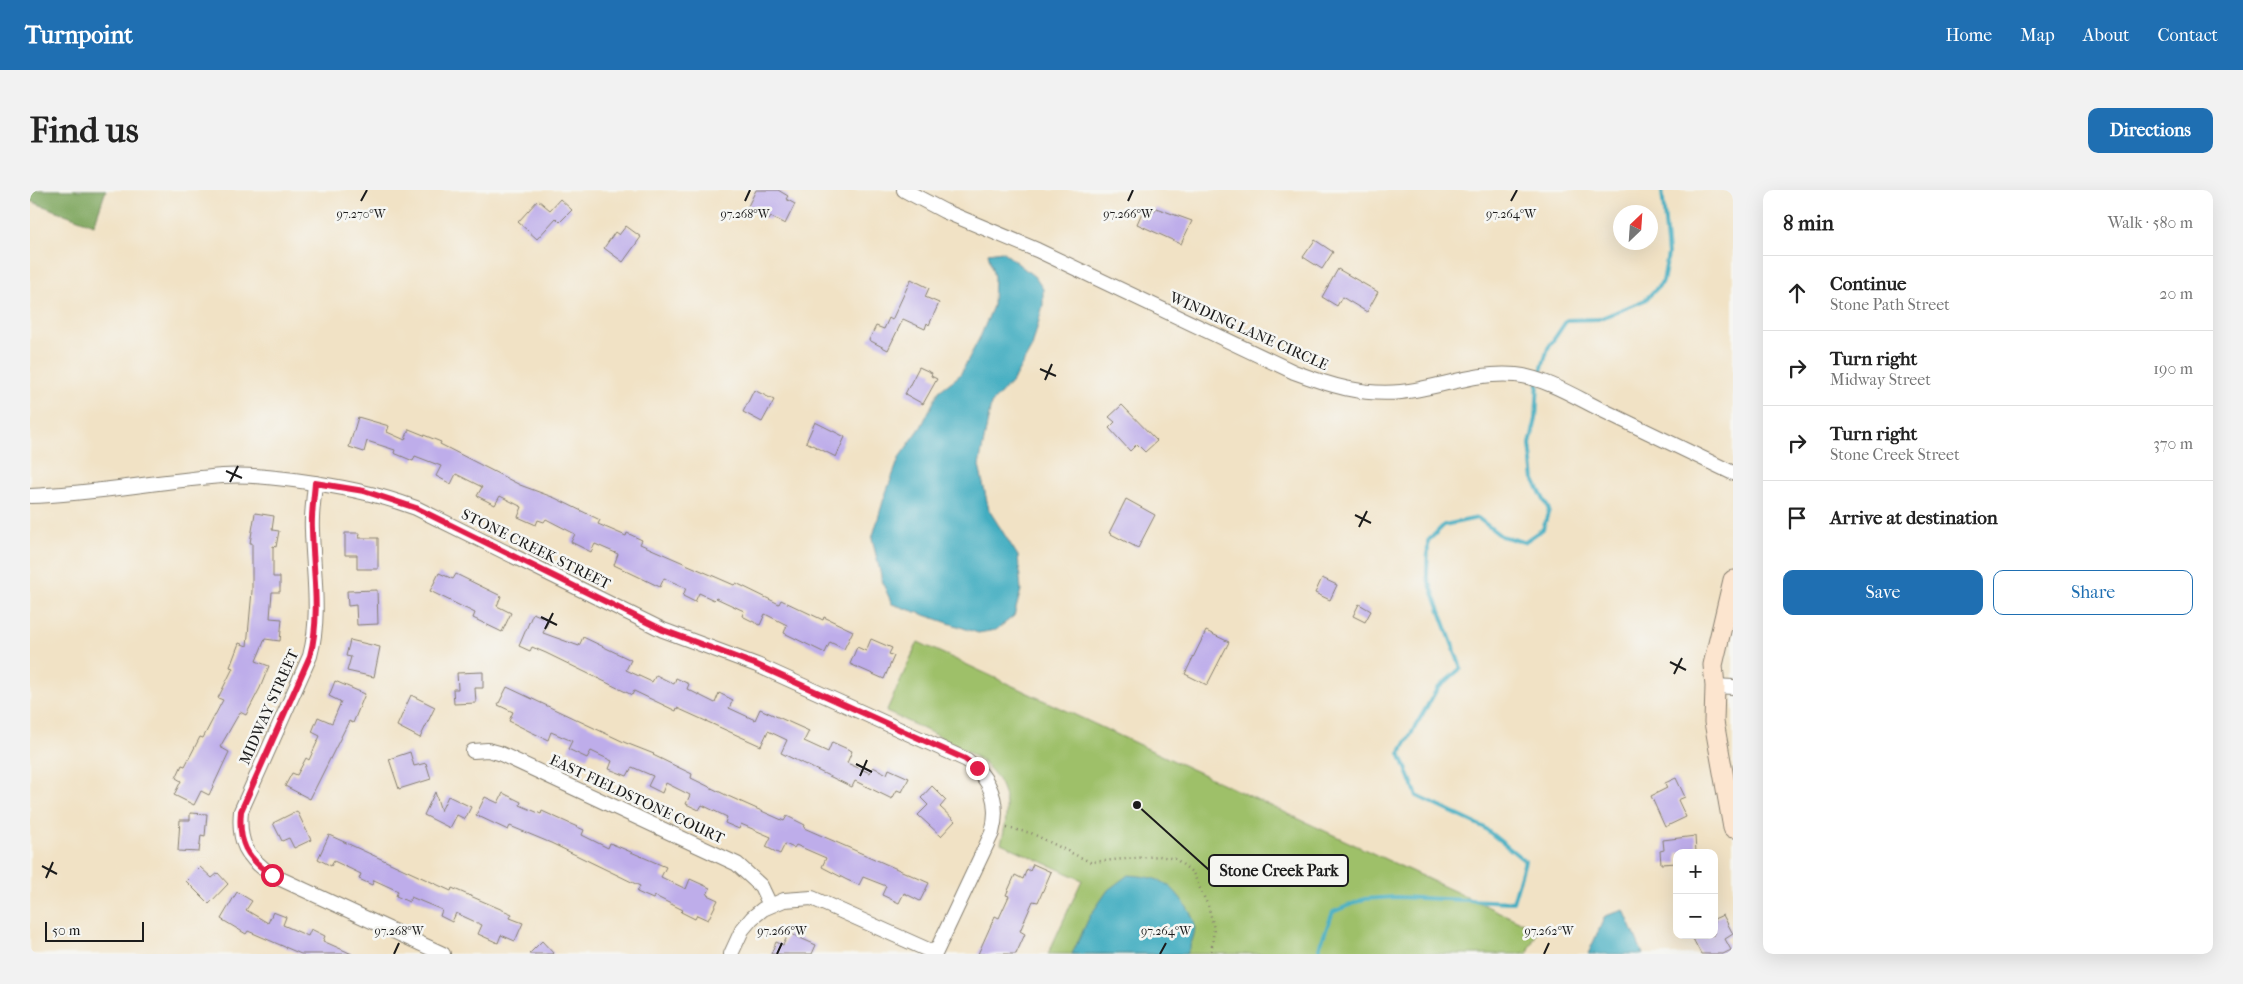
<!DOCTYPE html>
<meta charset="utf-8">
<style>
:root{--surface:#fff;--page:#f2f2f2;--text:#222;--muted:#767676;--line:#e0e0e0;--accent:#1f6fb2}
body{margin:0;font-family:"IM FELL French Canon",serif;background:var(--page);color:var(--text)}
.controls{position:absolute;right:15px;bottom:15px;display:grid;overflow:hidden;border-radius:10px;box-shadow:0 5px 20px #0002}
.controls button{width:45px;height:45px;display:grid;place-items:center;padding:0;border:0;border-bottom:1px solid var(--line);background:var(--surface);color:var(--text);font:25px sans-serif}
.compass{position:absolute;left:1583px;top:15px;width:45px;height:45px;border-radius:50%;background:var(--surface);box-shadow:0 5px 20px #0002;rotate:25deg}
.scale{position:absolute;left:15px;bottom:12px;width:99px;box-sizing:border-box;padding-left:5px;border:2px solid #1c1c1c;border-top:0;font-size:14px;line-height:18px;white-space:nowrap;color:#1c1c1c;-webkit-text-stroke:4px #f6f6f2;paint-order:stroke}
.stop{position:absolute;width:15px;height:15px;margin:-11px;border:4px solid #e11d48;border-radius:50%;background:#fff}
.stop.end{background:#e11d48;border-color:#fff;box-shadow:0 1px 5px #0008}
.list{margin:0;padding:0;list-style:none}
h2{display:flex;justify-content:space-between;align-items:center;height:65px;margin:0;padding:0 20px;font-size:21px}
h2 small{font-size:16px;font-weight:400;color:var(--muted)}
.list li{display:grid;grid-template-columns:32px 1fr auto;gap:15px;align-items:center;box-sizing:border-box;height:75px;padding:0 20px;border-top:1px solid var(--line)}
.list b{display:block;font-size:19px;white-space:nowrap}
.list p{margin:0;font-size:16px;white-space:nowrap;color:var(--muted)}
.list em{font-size:16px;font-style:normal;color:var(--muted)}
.actions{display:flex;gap:10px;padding:15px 20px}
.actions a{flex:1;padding:11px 0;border:1px solid var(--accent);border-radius:10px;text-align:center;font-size:18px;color:var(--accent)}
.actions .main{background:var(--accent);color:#fff}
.icon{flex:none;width:28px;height:28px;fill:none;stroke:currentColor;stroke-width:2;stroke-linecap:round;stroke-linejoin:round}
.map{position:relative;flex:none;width:1703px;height:764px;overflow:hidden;border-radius:10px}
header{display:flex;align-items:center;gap:30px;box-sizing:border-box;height:70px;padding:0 25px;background:var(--accent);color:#fff}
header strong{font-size:24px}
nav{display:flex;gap:28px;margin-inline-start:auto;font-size:18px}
.intro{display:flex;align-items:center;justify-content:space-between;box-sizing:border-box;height:120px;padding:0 30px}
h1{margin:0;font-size:35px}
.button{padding:12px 22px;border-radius:10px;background:var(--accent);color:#fff;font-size:18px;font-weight:700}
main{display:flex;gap:30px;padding:0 30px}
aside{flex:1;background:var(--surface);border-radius:10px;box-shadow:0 5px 20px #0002}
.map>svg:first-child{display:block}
</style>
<header>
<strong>Turnpoint</strong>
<nav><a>Home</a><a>Map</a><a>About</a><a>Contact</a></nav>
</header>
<div class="intro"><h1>Find us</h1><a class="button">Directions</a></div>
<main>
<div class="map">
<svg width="1703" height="764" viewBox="0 0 1703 764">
<rect width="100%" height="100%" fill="#f6f6f2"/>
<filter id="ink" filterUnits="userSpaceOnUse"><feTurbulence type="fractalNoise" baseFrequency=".02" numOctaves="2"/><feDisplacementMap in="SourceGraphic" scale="10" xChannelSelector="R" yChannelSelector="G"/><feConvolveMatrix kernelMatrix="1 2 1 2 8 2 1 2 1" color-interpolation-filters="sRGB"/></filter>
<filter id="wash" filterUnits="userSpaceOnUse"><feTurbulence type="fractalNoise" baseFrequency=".0096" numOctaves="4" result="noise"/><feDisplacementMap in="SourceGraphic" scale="20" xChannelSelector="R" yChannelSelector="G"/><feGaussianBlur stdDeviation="1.12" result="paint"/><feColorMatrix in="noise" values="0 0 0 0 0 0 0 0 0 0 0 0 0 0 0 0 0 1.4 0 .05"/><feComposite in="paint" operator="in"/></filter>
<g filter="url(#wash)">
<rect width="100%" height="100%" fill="#f1e2c5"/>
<!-- green -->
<path fill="#9ec069" stroke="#5d6e42" d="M 888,452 L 1508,740 L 1497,764 L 1018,764 L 1052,690 L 971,653 C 988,594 962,572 912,548 C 894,539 875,530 856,522 Z"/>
<!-- forest -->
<path fill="#7ea65d" stroke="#4d613c" d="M 0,0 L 76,0 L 64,35 L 0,11 Z"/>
<!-- water -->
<g fill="#42adc1" stroke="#2f646e">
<path d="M 972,61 L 1005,87 L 1013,99 L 1013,115 L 1002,157 L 983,191 L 961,214 L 949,276 L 959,320 L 988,366 L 991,400 L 984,426 L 966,440 L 948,443 L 862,414 L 853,394 L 842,349 L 854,308 L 870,266 L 891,237 L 909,201 L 930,185 L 951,145 L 963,116 L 964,87 L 958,63 Z"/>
<path d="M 1098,685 C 1111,686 1128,687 1139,696 C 1148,703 1160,720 1164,731 C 1167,741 1161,755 1156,764 L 1042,764 L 1060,726 L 1078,700 Z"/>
<path d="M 1594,720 L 1613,764 L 1558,764 L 1575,726 Z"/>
</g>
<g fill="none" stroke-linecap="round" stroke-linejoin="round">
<!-- stream -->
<path stroke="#42adc1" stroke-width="4" d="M 1294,764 L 1289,758 L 1303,722 L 1334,709 L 1366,707 L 1483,712 L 1495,671 L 1453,637 L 1387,606 L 1370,563 L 1407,499 L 1431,478 L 1397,386 L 1398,351 L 1414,335 L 1448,328 L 1471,346 L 1494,352 L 1513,339 L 1519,320 L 1504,290 L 1500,254 L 1506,229 L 1508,191 L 1518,158 L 1537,130 L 1569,129 L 1615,110 L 1633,92 L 1638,64 L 1632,0"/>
</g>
<g id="blocks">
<!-- building -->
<g fill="#beadea">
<path d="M 726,0 L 748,0 L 758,6 L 756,9 L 765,14 L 755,34 L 741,27 L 739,30 L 717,18 Z"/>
<path d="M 530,9 L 542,20 L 530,32 L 526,28 L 507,49 L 488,32 L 508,10 L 520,20 Z"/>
<path d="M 1114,18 L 1124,22 L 1126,18 L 1162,31 L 1151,54 L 1107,34 Z"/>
<path d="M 596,36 L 611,47 L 593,72 L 574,58 L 585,42 L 589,45 Z"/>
<path d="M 1285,50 L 1303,62 L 1292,79 L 1273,67 Z"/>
<path d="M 1308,79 L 1348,102 L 1337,122 L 1312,107 L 1307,116 L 1292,107 Z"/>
<path d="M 881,89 L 899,98 L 895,107 L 909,113 L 899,135 L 897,133 L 895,139 L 873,129 L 858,160 L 839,150 L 846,136 L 854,139 L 859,128 L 862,130 Z"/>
<path d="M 889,177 L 902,183 L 901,186 L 907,189 L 893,214 L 875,204 Z"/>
<path d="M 724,200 L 744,210 L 732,232 L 713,222 Z"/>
<path d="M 1092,215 L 1127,251 L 1115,262 L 1107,254 L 1100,261 L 1079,238 L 1085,232 L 1079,227 Z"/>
<path d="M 328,227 L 359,236 L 357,242 L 375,250 L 379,239 L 411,252 L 410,254 L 490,295 L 525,308 L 570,330 L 568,334 L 596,346 L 597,343 L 612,350 L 610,354 L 704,395 L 706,393 L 749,414 L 751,410 L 793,430 L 794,427 L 823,441 L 814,459 L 800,452 L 795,463 L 754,443 L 757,435 L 735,424 L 730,435 L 712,426 L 714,421 L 686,408 L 684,410 L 669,403 L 665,412 L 653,406 L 656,398 L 634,388 L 630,397 L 584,375 L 588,364 L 565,354 L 561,362 L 541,352 L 545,344 L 516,329 L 514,332 L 508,330 L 506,335 L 488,327 L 492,317 L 470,306 L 465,315 L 447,306 L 452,297 L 426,284 L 421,294 L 406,286 L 411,276 L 385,266 L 383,271 L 364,263 L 365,260 L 337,251 L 334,262 L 319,257 Z"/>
<path d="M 785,232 L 815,247 L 806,267 L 776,252 Z"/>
<path d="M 1096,309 L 1125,325 L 1108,358 L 1079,343 Z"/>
<path d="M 225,323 L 244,326 L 242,340 L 249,341 L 246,357 L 243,356 L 243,387 L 250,387 L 250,402 L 242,402 L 240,428 L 252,429 L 250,451 L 235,449 L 226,471 L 239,476 L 230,498 L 216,525 L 210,522 L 190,557 L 199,562 L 179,605 L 171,601 L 164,615 L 144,605 L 151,591 L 146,588 L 152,575 L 155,576 L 170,547 L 173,548 L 193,510 L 188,508 L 203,478 L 200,477 L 209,453 L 217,456 L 222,401 L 222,353 L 220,353 Z"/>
<path d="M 315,343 L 330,343 L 329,348 L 348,348 L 348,379 L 327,379 L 327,365 L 315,365 Z"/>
<path d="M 409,383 L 423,389 L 426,384 L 471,406 L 467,416 L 481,423 L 472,442 L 443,428 L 445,423 L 400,401 Z"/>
<path d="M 1292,388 L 1307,395 L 1300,410 L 1285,403 Z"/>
<path d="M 347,400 L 348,434 L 327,435 L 326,415 L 318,416 L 317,401 Z"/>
<path d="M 1329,414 L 1341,421 L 1335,432 L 1323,426 Z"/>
<path d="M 503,423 L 519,430 L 513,443 L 549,456 L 553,447 L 601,470 L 596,480 L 622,492 L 626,485 L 644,494 L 646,488 L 659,494 L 657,499 L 685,513 L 689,503 L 703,510 L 699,518 L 725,530 L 730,519 L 779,541 L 774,551 L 798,562 L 802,552 L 822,561 L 817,573 L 840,583 L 843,577 L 857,584 L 859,579 L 879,588 L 872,602 L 867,600 L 862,609 L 825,591 L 822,597 L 751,563 L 757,550 L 738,541 L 731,556 L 647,518 L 646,521 L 604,501 L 602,505 L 516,463 L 502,457 L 500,461 L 489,456 Z"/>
<path d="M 1176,441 L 1199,452 L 1177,495 L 1155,484 Z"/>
<path d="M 841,449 L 862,458 L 859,464 L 864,466 L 854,489 L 820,474 L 827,457 L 836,461 Z"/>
<path d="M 320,450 L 350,457 L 344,487 L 317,481 L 321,467 L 316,466 Z"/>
<path d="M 453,482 L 453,498 L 445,498 L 446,513 L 424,514 L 423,499 L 428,499 L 427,483 Z"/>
<path d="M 305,491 L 335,504 L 323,533 L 319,531 L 280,609 L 255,596 L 262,583 L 267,585 L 276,568 L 279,570 L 290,546 L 282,542 L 288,527 L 302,533 L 311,512 L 299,506 Z"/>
<path d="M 477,497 L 596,553 L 624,564 L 623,565 L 662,584 L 661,588 L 698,606 L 754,631 L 757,626 L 775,635 L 774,638 L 899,693 L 890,711 L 874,703 L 869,713 L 852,705 L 856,696 L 833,687 L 829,695 L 817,690 L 792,677 L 796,668 L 766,655 L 764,658 L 755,654 L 750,664 L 736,657 L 741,647 L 711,634 L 709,639 L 695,633 L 697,627 L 672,615 L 669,620 L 656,614 L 660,605 L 636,593 L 632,603 L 618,596 L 623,586 L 602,577 L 597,586 L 579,579 L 582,571 L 561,561 L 557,568 L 538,559 L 542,551 L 521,542 L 518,550 L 499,541 L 479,531 L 483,522 L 468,515 Z"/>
<path d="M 381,505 L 405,517 L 390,548 L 367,536 Z"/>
<path d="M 380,562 L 384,576 L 396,573 L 401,589 L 369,599 L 359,569 Z"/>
<path d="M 1646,588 L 1655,607 L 1648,610 L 1656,627 L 1635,637 L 1621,606 L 1637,598 L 1635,593 Z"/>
<path d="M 902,596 L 916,610 L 910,617 L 925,631 L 911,646 L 888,625 L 898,615 L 891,608 Z"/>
<path d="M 405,602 L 411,621 L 418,606 L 441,617 L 435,629 L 427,625 L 420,638 L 394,625 Z"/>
<path d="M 473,603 L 491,612 L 490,615 L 511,624 L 512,621 L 554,640 L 552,645 L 578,658 L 580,653 L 636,677 L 631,687 L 656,699 L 660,689 L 680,698 L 677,705 L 688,710 L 678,730 L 667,725 L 665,729 L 651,722 L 653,720 L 625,706 L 623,709 L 607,702 L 610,696 L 521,653 L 480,636 L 478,640 L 446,625 L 455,607 L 468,613 Z"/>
<path d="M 267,621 L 281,650 L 264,658 L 259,648 L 252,651 L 243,633 Z"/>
<path d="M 160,623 L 177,624 L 175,646 L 171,645 L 169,662 L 148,661 L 150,630 L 160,630 Z"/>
<path d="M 299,645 L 421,701 L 422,698 L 482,724 L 480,728 L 493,733 L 485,751 L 471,745 L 468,753 L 448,744 L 452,735 L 426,723 L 422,732 L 410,726 L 412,720 L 381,707 L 379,712 L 366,706 L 368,701 L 344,690 L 342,695 L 329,689 L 331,684 L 304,671 L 301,676 L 288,669 Z"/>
<path d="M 1665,646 L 1666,663 L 1647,663 L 1647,673 L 1631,674 L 1630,661 L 1634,660 L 1633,650 Z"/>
<path d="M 1003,674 L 1021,682 L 1008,712 L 1003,711 L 990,741 L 995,744 L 986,764 L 948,764 L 965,726 L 969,728 L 979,706 L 976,705 L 985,685 L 993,689 L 997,679 L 1000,681 Z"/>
<path d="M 170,677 L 182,688 L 188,683 L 198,694 L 179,714 L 156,691 Z"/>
<path d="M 207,702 L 222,711 L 216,720 L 238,733 L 243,722 L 256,727 L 253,735 L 278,746 L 281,739 L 295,746 L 293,751 L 322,764 L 271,764 L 218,741 L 216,744 L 191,729 Z"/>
<path d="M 1693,725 L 1703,744 L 1695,749 L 1701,760 L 1693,764 L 1671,764 L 1661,745 L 1684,745 L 1684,729 Z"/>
<path d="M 759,743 L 786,755 L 782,764 L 741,764 L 746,752 L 753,755 Z"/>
<path d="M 512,751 L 524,764 L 499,764 Z"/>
</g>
</g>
</g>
<g filter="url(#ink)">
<use href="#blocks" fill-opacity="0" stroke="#867f70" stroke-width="1"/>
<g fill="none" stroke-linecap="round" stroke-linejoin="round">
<defs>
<g id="street">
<path d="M 874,0 L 914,21 L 1007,60 L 1264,182 C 1299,195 1333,206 1371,202 C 1410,198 1446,181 1486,185 C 1515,188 1544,206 1570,219 C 1614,240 1659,262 1703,283"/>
<path d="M 285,293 C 284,308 281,324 282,340 C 283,382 291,425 280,466 L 211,621 C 208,652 216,667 242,685 L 413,764"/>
<path d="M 0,306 C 64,304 128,291 193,286 C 216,284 241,287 264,290 C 307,296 346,303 386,318 L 633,440 L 727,475 L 937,570 C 962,590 970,613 962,643 L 905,764"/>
<path d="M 1685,496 L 1703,497"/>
<path d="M 443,561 L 458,560 L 469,563 L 707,674 L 731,696 L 740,715"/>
<path d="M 701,764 L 712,740 L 722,728 L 733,719 L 754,710 L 782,708 L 905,763"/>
</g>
<path id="secondary" d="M 1703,390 L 1683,475 L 1685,496 L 1684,532 L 1703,638"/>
</defs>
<!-- street casing -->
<use href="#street" stroke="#867f70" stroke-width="16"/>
<!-- secondary casing -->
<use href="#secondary" stroke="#867f70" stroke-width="21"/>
<!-- path -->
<path stroke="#867f70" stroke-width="2.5" stroke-dasharray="1 4" stroke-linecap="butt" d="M 977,638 L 1001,643 L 1060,672 L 1129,666 L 1146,669 L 1163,683 L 1179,718 L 1184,739 L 1181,764"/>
<!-- street -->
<use href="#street" stroke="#fff" stroke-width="14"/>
<!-- secondary -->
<use href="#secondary" stroke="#fce5cf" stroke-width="19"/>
</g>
</g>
<g fill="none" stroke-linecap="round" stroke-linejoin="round" filter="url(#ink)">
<!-- route -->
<path stroke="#e11d48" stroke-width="6" d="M 242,685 C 216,668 208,652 211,621 L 280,466 C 291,425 283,382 282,339 C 281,324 284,308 285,293 L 334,301 L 386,318 L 633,440 L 727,475 L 935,569 L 947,578"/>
</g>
<!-- ticks -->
<path fill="none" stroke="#1c1c1c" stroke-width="2" d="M 331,11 L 337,0M 715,11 L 720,0M 1098,11 L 1103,0M 1481,11 L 1487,0M 1010,179 L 1026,186M 1015,190 L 1022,174M 196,281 L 212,288M 200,292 L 208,276M 1325,325 L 1341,333M 1329,337 L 1337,321M 511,427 L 527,435M 515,439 L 523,423M 1640,472 L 1656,480M 1644,484 L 1652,468M 826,574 L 842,582M 830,586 L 837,570M 12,676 L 27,684M 16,688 L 23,672M 364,764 L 369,753M 747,764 L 752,753M 1130,764 L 1136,753M 1514,764 L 1519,753"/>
<g text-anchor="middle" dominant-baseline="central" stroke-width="5" stroke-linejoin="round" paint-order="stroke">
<!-- street labels -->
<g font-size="15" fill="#1c1c1c" stroke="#f6f6f2">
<text transform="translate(1219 141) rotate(24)">WINDING LANE CIRCLE</text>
<text transform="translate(506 359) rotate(26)">STONE CREEK STREET</text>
<text transform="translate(239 517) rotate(-66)">MIDWAY STREET</text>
<text transform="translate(607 609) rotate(25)">EAST FIELDSTONE COURT</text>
</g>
</g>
<g font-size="12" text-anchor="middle" fill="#1c1c1c" stroke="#f6f6f2" stroke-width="5" stroke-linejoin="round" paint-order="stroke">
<text x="331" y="28">97.270°W</text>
<text x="715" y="28">97.268°W</text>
<text x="1098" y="28">97.266°W</text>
<text x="1481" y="28">97.264°W</text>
<text x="369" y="745">97.268°W</text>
<text x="752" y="745">97.266°W</text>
<text x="1136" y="745">97.264°W</text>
<text x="1519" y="745">97.262°W</text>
</g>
<!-- callouts -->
<path fill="none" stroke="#1c1c1c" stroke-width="2" d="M1107 615L1179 680"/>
<circle fill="#1c1c1c" stroke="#f6f6f2" stroke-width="2" cx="1107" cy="615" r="5"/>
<rect fill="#f6f6f2" stroke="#1c1c1c" stroke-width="2" x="1179" y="665" width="139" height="31" rx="5"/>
<g font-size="16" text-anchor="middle" font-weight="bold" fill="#1c1c1c">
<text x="1249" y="686">Stone Creek Park</text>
</g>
</svg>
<div class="controls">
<button>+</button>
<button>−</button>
</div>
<svg class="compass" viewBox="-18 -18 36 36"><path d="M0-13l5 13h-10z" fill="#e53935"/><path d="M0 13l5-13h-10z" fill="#767676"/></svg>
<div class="scale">50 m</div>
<div class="stop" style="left:242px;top:685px"></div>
<div class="stop end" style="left:947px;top:578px"></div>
</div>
<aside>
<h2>8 min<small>Walk · 580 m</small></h2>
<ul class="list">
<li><svg class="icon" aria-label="ahead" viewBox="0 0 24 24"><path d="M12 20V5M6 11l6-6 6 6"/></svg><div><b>Continue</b><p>Stone Path Street</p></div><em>20 m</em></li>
<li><svg class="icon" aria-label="right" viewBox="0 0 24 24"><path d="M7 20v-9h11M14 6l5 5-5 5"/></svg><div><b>Turn right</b><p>Midway Street</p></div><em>190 m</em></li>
<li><svg class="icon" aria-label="right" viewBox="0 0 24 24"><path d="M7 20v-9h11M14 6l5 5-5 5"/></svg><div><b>Turn right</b><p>Stone Creek Street</p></div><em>370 m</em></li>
<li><svg class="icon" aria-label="arrive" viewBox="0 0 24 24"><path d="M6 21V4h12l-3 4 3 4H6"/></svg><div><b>Arrive at destination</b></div></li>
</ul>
<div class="actions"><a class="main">Save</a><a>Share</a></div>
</aside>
</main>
